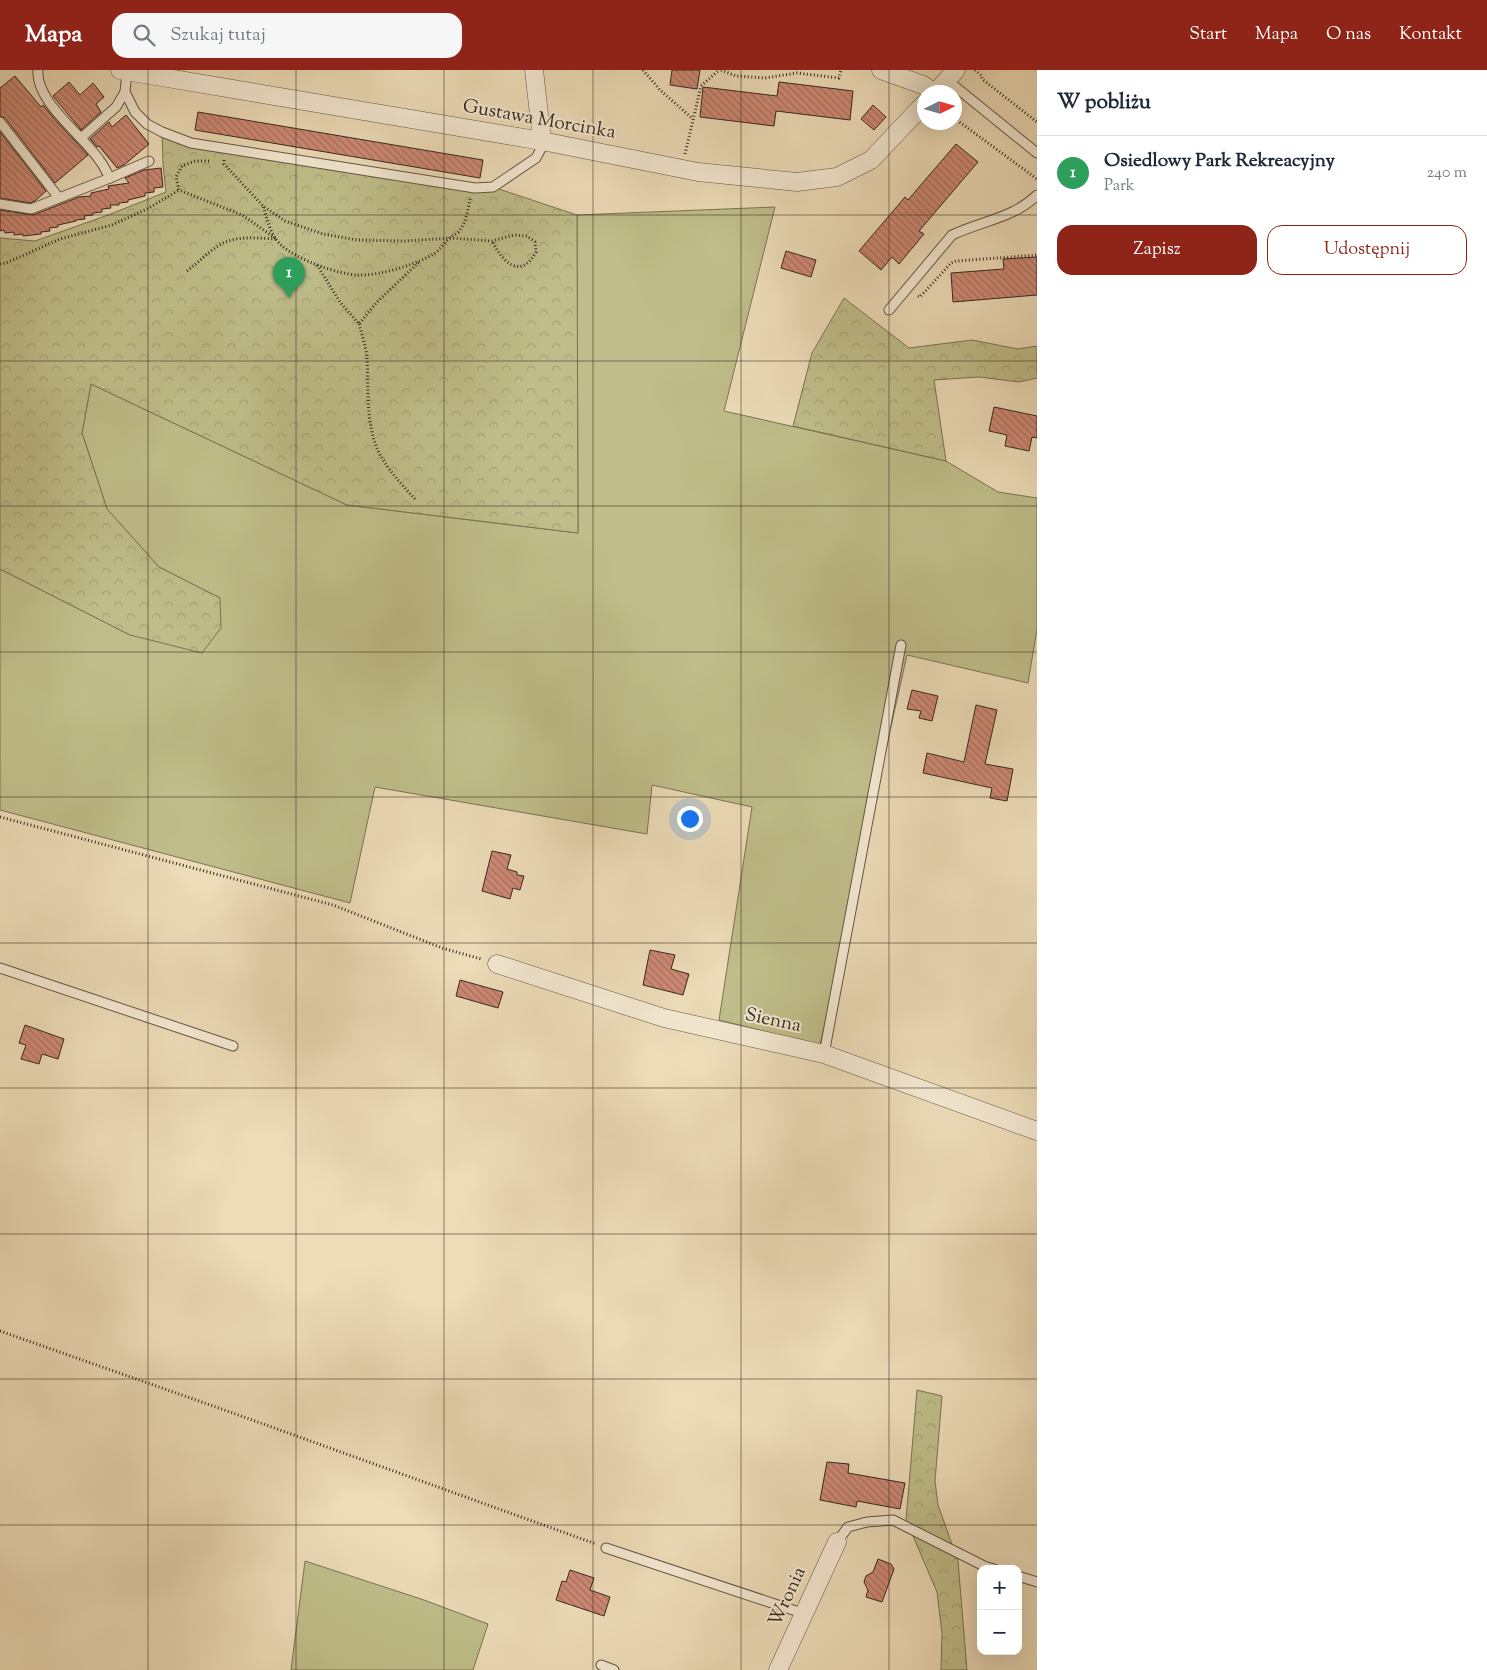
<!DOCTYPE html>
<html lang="pl">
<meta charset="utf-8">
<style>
:root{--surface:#fff;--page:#f6f6f7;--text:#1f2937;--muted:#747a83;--line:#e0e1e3;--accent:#8f2418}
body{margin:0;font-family:"Sorts Mill Goudy",serif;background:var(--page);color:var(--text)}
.controls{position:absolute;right:15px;bottom:15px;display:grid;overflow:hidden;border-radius:10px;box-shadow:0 5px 20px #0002}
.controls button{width:45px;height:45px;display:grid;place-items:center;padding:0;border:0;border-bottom:1px solid var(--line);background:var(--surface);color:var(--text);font:25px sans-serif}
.compass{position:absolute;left:917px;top:15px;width:45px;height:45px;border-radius:50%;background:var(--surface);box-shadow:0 5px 20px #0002;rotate:85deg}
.you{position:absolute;left:689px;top:748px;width:18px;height:18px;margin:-12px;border:4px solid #fff;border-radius:50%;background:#1a73e8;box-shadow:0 0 0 8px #1a73e833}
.badge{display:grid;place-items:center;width:32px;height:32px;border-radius:50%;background:var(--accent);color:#fff;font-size:16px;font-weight:700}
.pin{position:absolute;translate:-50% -41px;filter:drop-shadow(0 1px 2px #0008)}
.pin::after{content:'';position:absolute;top:26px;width:18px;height:15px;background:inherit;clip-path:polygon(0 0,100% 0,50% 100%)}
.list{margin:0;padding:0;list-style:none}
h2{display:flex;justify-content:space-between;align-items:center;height:65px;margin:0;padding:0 20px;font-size:21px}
h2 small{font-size:16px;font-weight:400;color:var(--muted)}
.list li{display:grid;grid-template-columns:32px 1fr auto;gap:15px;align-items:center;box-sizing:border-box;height:75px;padding:0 20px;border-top:1px solid var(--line)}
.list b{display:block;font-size:19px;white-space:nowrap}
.list p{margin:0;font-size:16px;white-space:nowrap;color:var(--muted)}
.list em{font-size:16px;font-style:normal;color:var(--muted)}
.actions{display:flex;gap:10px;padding:15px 20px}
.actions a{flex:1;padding:11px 0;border:1px solid var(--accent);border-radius:15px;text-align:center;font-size:18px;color:var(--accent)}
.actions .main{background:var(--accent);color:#fff}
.icon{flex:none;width:28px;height:28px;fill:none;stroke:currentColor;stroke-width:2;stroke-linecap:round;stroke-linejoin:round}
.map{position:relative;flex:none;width:1037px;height:1600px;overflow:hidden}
header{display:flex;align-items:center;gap:30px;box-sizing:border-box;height:70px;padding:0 25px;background:var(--accent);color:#fff}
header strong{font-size:24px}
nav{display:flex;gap:28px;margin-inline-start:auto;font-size:18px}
.search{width:350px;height:45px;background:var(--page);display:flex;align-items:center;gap:12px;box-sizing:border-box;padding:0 18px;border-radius:15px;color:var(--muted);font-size:19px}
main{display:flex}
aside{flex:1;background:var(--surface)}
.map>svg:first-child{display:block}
</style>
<header>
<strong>Mapa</strong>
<div class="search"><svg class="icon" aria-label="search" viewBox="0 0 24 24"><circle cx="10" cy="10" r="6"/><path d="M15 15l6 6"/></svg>Szukaj tutaj</div>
<nav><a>Start</a><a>Mapa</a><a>O nas</a><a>Kontakt</a></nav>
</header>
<main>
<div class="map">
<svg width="1037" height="1600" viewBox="0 0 1037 1600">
<defs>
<pattern id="forest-crowns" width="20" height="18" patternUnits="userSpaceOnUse" patternTransform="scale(1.25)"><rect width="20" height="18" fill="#bfbe8a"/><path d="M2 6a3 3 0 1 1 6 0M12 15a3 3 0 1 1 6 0" fill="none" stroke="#a5a377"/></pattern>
<pattern id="building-back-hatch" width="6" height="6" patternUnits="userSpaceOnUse" patternTransform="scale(1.25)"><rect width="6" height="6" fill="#ce8975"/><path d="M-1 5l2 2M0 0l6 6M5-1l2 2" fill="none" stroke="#a8705f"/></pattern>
</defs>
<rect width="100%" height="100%" fill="#eddcb8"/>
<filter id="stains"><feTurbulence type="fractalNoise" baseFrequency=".004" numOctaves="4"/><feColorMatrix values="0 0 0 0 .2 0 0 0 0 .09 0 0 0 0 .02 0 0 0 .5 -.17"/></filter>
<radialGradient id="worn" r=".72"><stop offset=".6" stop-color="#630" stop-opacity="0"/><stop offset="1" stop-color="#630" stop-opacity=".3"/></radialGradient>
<!-- grass -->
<g fill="#bfbe8a" stroke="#7a7354">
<path d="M 775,137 L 724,341 L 946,391 L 998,422 L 1037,428 L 1037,559 L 1028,613 L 907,585 L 820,975 L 719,950 L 752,737 L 652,715 L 647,764 L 375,717 L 350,833 L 0,740 L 0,499 L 130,565 L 220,528 L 159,497 L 107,439 L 82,363 L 91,314 L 347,435 L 578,463 L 577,145 Z"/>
<path d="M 305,1491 L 424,1530 L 488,1554 L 473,1600 L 291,1600 Z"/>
</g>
<!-- forest -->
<g fill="url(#forest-crowns)" stroke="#7a7354">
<path d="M 162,62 L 191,73 L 493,117 L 577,145 L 578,463 L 347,435 L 91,314 L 82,363 L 107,439 L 159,497 L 220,528 L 221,558 L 202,583 L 130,565 L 0,499 L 0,168 L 35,171 L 108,145 L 166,122 L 163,95 Z"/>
<path d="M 844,228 L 909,278 L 972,270 L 1018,279 L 1037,276 L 1037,308 L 1019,312 L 979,307 L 934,310 L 946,391 L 793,356 L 812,283 Z"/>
<path d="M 917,1320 L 942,1326 L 935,1411 L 938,1435 L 958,1491 L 967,1600 L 941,1600 L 942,1563 L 937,1522 L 906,1450 Z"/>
</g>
<!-- building -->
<g fill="url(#building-back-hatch)" stroke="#35281e">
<path d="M 672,0 L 700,0 L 697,19 L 670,15 Z"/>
<path d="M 15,6 L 41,37 L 43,35 L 57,52 L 88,85 L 55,113 L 5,48 L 0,46 L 0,18 Z"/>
<path d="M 69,12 L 80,25 L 93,13 L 104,27 L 96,34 L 101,42 L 81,60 L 53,26 Z"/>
<path d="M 779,12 L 853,21 L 850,50 L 776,41 L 774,56 L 700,47 L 703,17 L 777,26 Z"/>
<path d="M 873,35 L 886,47 L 874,60 L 861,49 Z"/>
<path d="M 198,42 L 483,90 L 480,108 L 195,60 Z"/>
<path d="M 126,45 L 149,74 L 124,95 L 117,98 L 99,76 L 97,77 L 90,69 L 109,52 L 112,57 Z"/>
<path d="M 0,62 L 46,121 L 35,131 L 30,133 L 0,128 Z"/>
<path d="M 956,74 L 978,92 L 919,161 L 924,164 L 899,194 L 892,187 L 881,200 L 859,181 L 905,127 L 908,130 Z"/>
<path d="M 161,98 L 163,117 L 154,118 L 154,122 L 145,123 L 145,126 L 128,130 L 128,132 L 119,133 L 119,135 L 110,135 L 111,138 L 102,139 L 102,142 L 93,143 L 93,145 L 84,146 L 85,149 L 76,150 L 76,151 L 58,155 L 58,157 L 49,158 L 50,161 L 41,162 L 41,164 L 23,166 L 23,164 L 14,165 L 14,162 L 5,163 L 4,160 L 0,161 L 0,140 L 33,145 L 79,127 L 91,126 L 91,123 L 109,119 L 108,116 L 129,113 L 125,108 L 144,100 Z"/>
<path d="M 786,181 L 816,190 L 811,207 L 781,198 Z"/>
<path d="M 1037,187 L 1037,225 L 953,232 L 951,203 L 1004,199 L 1003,189 Z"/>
<path d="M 994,337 L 1037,346 L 1037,368 L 1032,367 L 1029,381 L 1005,376 L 1007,365 L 989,361 Z"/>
<path d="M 912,620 L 938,626 L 932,651 L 919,648 L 921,641 L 907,639 Z"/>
<path d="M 976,635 L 997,640 L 985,694 L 1013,699 L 1007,731 L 990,728 L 992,718 L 923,703 L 927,683 L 964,692 Z"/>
<path d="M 492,781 L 511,785 L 507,799 L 517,802 L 517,805 L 524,806 L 520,820 L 513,818 L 510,829 L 482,821 Z"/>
<path d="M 650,880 L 675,885 L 671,899 L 689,904 L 683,925 L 643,915 Z"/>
<path d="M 460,910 L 503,922 L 498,938 L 456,926 Z"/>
<path d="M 25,955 L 64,969 L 58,989 L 42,984 L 39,994 L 21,989 L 26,975 L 19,973 Z"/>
<path d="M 827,1392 L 849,1394 L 848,1403 L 905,1413 L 900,1439 L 857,1431 L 856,1437 L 820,1430 Z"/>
<path d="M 878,1489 L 891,1494 L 894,1499 L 882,1532 L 866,1527 L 868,1520 L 864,1512 L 866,1506 L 873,1502 Z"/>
<path d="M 570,1500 L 594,1508 L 590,1520 L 610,1527 L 604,1546 L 556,1530 L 562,1511 L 566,1512 Z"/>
</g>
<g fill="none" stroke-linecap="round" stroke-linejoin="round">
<defs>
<g id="lane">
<path d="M 38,0 C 35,32 84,66 100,91 C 104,96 107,103 110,108"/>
<path d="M 127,1 L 125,22 L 135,42 L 147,54 L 162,62 L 191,73 L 475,118 L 493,117 L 536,88 L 545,71"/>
<path d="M 947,10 L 1037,83"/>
<path d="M 0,52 L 59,128"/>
<path d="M 81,68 L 116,37 L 125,22"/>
<path d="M 0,134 L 31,139 L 110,108 L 149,91"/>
<path d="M 889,240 L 952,165 C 981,151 1014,148 1037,125"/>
<path d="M 0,898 L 233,976"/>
<path d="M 824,984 L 901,575"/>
<path d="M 837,1472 L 848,1457 L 867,1452 L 893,1450 L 984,1496 L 994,1499"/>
<path d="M 606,1478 L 805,1544"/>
<path d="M 1018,1506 L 1037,1512"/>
<path d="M 601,1595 L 614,1600"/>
</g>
<g id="street">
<path d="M 120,0 L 542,71 L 698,102 L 797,112 L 837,107 L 871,90 L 924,34"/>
<path d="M 534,0 L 542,71"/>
<path d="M 881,0 L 923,15 L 933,22"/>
<path d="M 936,22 L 956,0"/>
<path d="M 497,894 L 664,948 L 824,984 L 1037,1061"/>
<path d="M 778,1600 L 837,1472"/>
</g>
</defs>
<!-- lane casing -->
<use href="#lane" stroke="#635544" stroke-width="11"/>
<!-- street casing -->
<use href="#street" stroke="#635544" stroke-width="19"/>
<!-- path -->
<g stroke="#35281e" stroke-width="3" stroke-dasharray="1 2.5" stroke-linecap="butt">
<path d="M 643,0 L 660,20 L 693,49"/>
<path d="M 721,0 L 736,6 L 765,8 L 797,3 L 839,8 L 841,0"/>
<path d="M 975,0 L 982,6 L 982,9 L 1037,52"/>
<path d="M 954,48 L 1037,109"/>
<path d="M 685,84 L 701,16 L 719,0"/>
<path d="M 224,90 L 224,94 L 263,136 L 285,151 L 323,164 L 357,170 L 405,171 L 450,168 L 492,171 L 514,165 L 527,166 L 535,172 L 536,182 C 520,211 502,191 492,171"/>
<path d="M 209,91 L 195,91 L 182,96 L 176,107 L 179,120 L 242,145 L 275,168"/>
<path d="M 263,137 C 267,149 271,166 281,175 C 296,189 337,204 357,205 C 380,206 414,195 434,184 C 440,180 444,173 450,168 C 453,165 457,164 459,161 C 466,153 468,139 470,129"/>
<path d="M 0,194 L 6,193 L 60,169 L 112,155 L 147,139 L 179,120"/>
<path d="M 317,195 L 340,232 L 359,254 L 377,232 L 419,192"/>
<path d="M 187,201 C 198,193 207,183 218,176 C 234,165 257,168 276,169"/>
<path d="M 918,226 L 920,227 L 951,193 L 956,191 L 1037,185"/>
<path d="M 359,254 C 362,265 366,277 367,288 C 369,320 365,353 379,383 C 388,400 402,415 415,429"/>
<path d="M 0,747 L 333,835 L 442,878 L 481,889"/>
<path d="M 0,1261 L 230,1342 L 596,1474"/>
</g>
<!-- lane -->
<use href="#lane" stroke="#f3e8d1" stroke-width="9"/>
<!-- street -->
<use href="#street" stroke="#f3e8d1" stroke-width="18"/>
</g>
<!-- grid -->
<path fill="none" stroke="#35281e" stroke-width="1" stroke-opacity="0.55" d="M 148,0 L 148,1600M 296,0 L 296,1600M 444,0 L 444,1600M 593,0 L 593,1600M 741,0 L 741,1600M 889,0 L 889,1600M 0,145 L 1037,145M 0,291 L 1037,291M 0,436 L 1037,436M 0,582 L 1037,582M 0,727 L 1037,727M 0,873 L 1037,873M 0,1018 L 1037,1018M 0,1164 L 1037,1164M 0,1309 L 1037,1309M 0,1455 L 1037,1455"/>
<g text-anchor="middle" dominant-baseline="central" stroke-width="4" stroke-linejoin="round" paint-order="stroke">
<!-- street labels -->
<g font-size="19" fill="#35281e" stroke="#f3e8d1">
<text transform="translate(539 50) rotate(10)">Gustawa Morcinka</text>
<text transform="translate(773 951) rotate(12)">Sienna</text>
<text transform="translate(788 1527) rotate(-65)">Wronia</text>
</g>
</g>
<rect width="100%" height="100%" filter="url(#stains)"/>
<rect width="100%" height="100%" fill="url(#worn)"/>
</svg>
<div class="controls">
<button>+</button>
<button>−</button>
</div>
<svg class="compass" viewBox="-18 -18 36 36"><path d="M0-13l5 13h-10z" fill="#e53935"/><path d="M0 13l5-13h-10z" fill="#747a83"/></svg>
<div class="you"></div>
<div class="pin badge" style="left:289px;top:228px;background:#2e9e5b">1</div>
</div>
<aside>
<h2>W pobliżu<small></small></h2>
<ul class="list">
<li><span class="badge" style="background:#2e9e5b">1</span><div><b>Osiedlowy Park Rekreacyjny</b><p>Park</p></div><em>240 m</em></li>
</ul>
<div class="actions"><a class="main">Zapisz</a><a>Udostępnij</a></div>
</aside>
</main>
